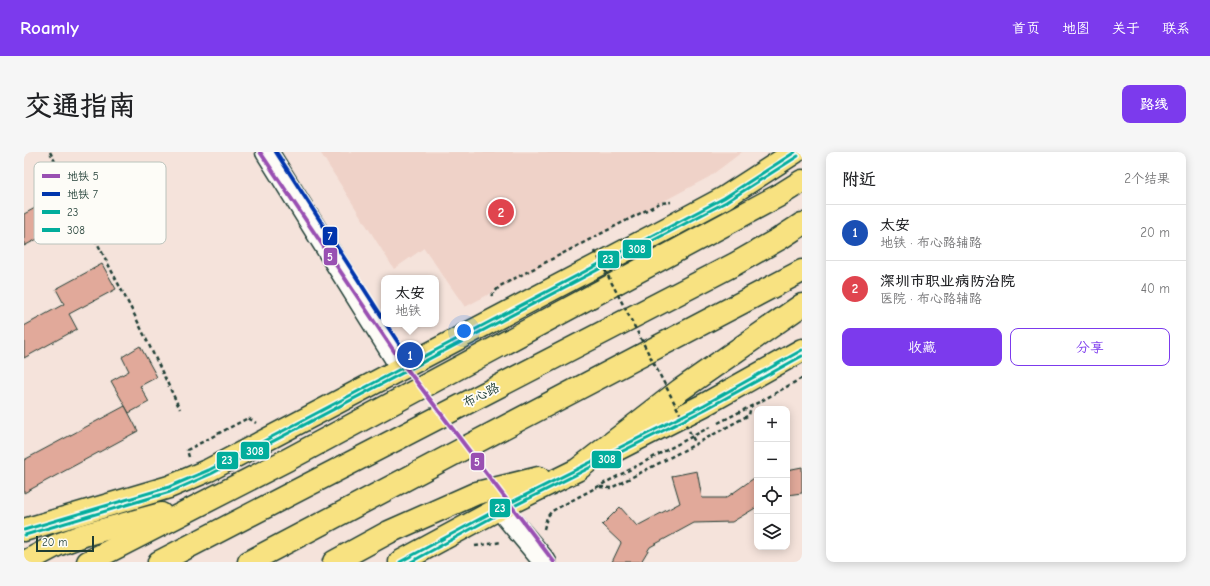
<!DOCTYPE html>
<html lang="zh">
<meta charset="utf-8">
<style>
:root{--surface:#fff;--page:#f6f6f6;--text:#202124;--muted:#757577;--line:#e0e0e0;--accent:#7c3aed}
body{margin:0;font-family:"Comic Neue","LXGW WenKai TC",sans-serif;background:var(--page);color:var(--text)}
.controls{position:absolute;right:12px;bottom:12px;display:grid;overflow:hidden;border-radius:8px;box-shadow:0 2px 10px #0003}
.controls button{width:36px;height:36px;display:grid;place-items:center;padding:0;border:0;border-bottom:1px solid var(--line);background:var(--surface);color:var(--text);font:20px sans-serif}
.scale{position:absolute;left:12px;bottom:10px;width:58px;box-sizing:border-box;padding-left:4px;border:2px solid #1f3d34;border-top:0;font-size:11px;line-height:14px;white-space:nowrap;color:#1f3d34;-webkit-text-stroke:3px #fdfcf7;paint-order:stroke}
.you{position:absolute;left:440px;top:179px;width:14px;height:14px;margin:-10px;border:3px solid #fff;border-radius:50%;background:#1a73e8;box-shadow:0 0 0 6px #1a73e833}
.badge{display:grid;place-items:center;width:26px;height:26px;border-radius:50%;background:var(--accent);color:#fff;font-size:13px;font-weight:700}
.pin{position:absolute;translate:-50% -50%;border:2px solid #fff;box-shadow:0 1px 4px #0006}
.popup{position:absolute;left:357px;top:123px;width:58px;height:52px;box-sizing:border-box;display:grid;place-content:center;border-radius:8px;background:var(--surface);filter:drop-shadow(0 1px 3px #0005);font-size:13px;white-space:nowrap;color:var(--muted)}
.popup b{font-size:15px;color:var(--text)}
.popup::after{content:'';position:absolute;left:50%;top:100%;margin-left:-8px;border:8px solid transparent;border-top-color:var(--surface)}
.list{margin:0;padding:0;list-style:none}
h2{display:flex;justify-content:space-between;align-items:center;height:52px;margin:0;padding:0 16px;font-size:17px}
h2 small{font-size:13px;font-weight:400;color:var(--muted)}
.list li{display:grid;grid-template-columns:26px 1fr auto;gap:12px;align-items:center;box-sizing:border-box;height:56px;padding:0 16px;border-top:1px solid var(--line)}
.list b{display:block;font-size:15px;white-space:nowrap}
.list p{margin:0;font-size:13px;white-space:nowrap;color:var(--muted)}
.list em{font-size:13px;font-style:normal;color:var(--muted)}
.actions{display:flex;gap:8px;padding:12px 16px}
.actions a{flex:1;padding:9px 0;border:1px solid var(--accent);border-radius:8px;text-align:center;font-size:14px;color:var(--accent)}
.actions .main{background:var(--accent);color:#fff}
.icon{flex:none;width:22px;height:22px;fill:none;stroke:currentColor;stroke-width:2;stroke-linecap:round;stroke-linejoin:round}
.map{position:relative;flex:none;width:778px;height:410px;overflow:hidden;border-radius:8px}
header{display:flex;align-items:center;gap:24px;box-sizing:border-box;height:56px;padding:0 20px;background:var(--accent);color:#fff}
header strong{font-size:19px}
nav{display:flex;gap:22px;margin-inline-start:auto;font-size:14px}
.intro{display:flex;align-items:center;justify-content:space-between;box-sizing:border-box;height:96px;padding:0 24px}
h1{margin:0;font-size:28px}
.button{padding:10px 18px;border-radius:8px;background:var(--accent);color:#fff;font-size:14px;font-weight:700}
main{display:flex;gap:24px;padding:0 24px}
aside{flex:1;background:var(--surface);border-radius:8px;box-shadow:0 2px 10px #0003}
.map>svg:first-child{display:block}
</style>
<header>
<strong>Roamly</strong>
<nav><a>首页</a><a>地图</a><a>关于</a><a>联系</a></nav>
</header>
<div class="intro"><h1>交通指南</h1><a class="button">路线</a></div>
<main>
<div class="map">
<svg width="778" height="410" viewBox="0 0 778 410">
<rect width="100%" height="100%" fill="#f5e3db"/>
<filter id="ink" filterUnits="userSpaceOnUse"><feTurbulence type="fractalNoise" baseFrequency=".025" numOctaves="2"/><feDisplacementMap in="SourceGraphic" scale="8" xChannelSelector="R" yChannelSelector="G"/><feConvolveMatrix kernelMatrix="1 2 1 2 8 2 1 2 1" color-interpolation-filters="sRGB"/></filter>
<g filter="url(#ink)">
<!-- built -->
<path fill="#efd2c8" d="M 296,0 L 718,0 L 685,25 L 441,155 L 400,96 L 370,117 Z"/>
<!-- building -->
<g fill="#e1a99a" stroke="#1f3d34">
<path d="M 39,41 L 53,66 L 0,94 L 0,62 Z"/>
<path d="M 78,112 L 92,137 L 45,162 L 53,177 L 0,206 L 0,174 L 40,152 L 32,137 Z"/>
<path d="M 116,194 L 133,225 L 116,234 L 125,250 L 105,261 L 87,229 L 105,219 L 98,205 Z"/>
<path d="M 101,254 L 114,279 L 0,341 L 0,308 Z"/>
<path d="M 778,315 L 778,341 L 763,343 L 763,318 Z"/>
<path d="M 673,319 L 678,346 L 702,346 L 733,324 L 733,355 L 708,370 L 670,371 L 626,395 L 617,410 L 588,410 L 597,391 L 578,373 L 596,355 L 613,374 L 656,351 L 648,324 Z"/>
</g>
<g fill="none" stroke-linecap="round" stroke-linejoin="round">
<defs>
<g id="minor">
<path d="M 243,0 L 378,216"/>
<path d="M 476,356 L 521,410"/>
</g>
<path id="major" d="M 580,304 L 680,253 L 778,198"/>
<g id="highway">
<path d="M 0,378 L 145,335 L 185,318 L 644,76 L 700,46 L 771,0"/>
<path d="M 1,410 L 33,393 L 60,383 L 137,362"/>
<path d="M 64,410 L 263,308 L 754,44 L 778,29"/>
<path d="M 135,410 L 711,112 L 755,87 L 778,72"/>
<path d="M 225,410 L 437,298 L 778,119"/>
<path d="M 310,410 L 365,380 L 453,341 L 515,326"/>
<path d="M 376,410 L 476,356 L 553,318 L 656,238 L 778,153"/>
</g>
</defs>
<!-- minor casing -->
<use href="#minor" stroke="#1f3d34" stroke-width="25"/>
<!-- major casing -->
<use href="#major" stroke="#1f3d34" stroke-width="25"/>
<!-- highway casing -->
<use href="#highway" stroke="#1f3d34" stroke-width="25"/>
<!-- path -->
<g stroke="#1f3d34" stroke-width="2.5" stroke-dasharray="4 3" stroke-linecap="butt">
<path d="M 26,0 L 111,164 L 156,257"/>
<path d="M 467,144 L 476,134 L 636,51 L 647,50"/>
<path d="M 694,271 L 741,247 L 778,226"/>
<path d="M 165,305 L 163,298 L 224,266 L 232,271"/>
<path d="M 576,335 L 587,336 L 672,292 L 725,263 L 727,254"/>
<path d="M 520,377 L 523,365 L 528,359 L 686,275"/>
<path d="M 451,394 L 478,390"/>
</g>
<!-- minor -->
<use href="#minor" stroke="#fdfcf7" stroke-width="22"/>
<!-- major -->
<use href="#major" stroke="#f8e281" stroke-width="22"/>
<!-- highway -->
<use href="#highway" stroke="#f8e281" stroke-width="22"/>
<!-- path-bridge -->
<path stroke="#1f3d34" stroke-width="2.5" stroke-dasharray="4 3" stroke-linecap="butt" d="M 571,99 L 672,292"/>
<defs>
<g id="bus-1">
<path d="M 0,378 L 145,335 L 185,318 L 700,46 L 771,0"/>
<path d="M 376,410 L 476,356 L 680,253 L 778,198"/>
</g>
<g id="bus-2">
<path d="M 1,383 L 146,340 L 187,322 L 702,50 L 774,4"/>
<path d="M 387,410 L 478,360 L 682,257 L 778,204"/>
</g>
</defs>
<!-- bus-1 casing -->
<use href="#bus-1" stroke="#fdfcf7" stroke-width="6"/>
<!-- bus-2 casing -->
<use href="#bus-2" stroke="#fdfcf7" stroke-width="6"/>
<!-- bus-1 -->
<use href="#bus-1" stroke="#01ad9c" stroke-width="3"/>
<!-- bus-2 -->
<use href="#bus-2" stroke="#01ad9c" stroke-width="3"/>
<defs>
<path id="metro-1" d="M 236,0 L 376,208 L 530,410"/>
<g id="metro-2">
<path d="M 252,0 L 360,168"/>
<path d="M 362,172 L 383,204"/>
</g>
</defs>
<!-- metro-1 casing -->
<use href="#metro-1" stroke="#fdfcf7" stroke-width="7"/>
<!-- metro-2 casing -->
<use href="#metro-2" stroke="#fdfcf7" stroke-width="7"/>
<!-- metro-1 -->
<use href="#metro-1" stroke="#9950b2" stroke-width="4"/>
<!-- metro-2 -->
<use href="#metro-2" stroke="#0035ad" stroke-width="4"/>
</g>
</g>
<g text-anchor="middle" dominant-baseline="central" stroke-width="3.5" stroke-linejoin="round" paint-order="stroke">
<!-- street labels -->
<g font-size="13" fill="#1f3d34" stroke="#fdfcf7">
<text transform="translate(457 243) rotate(-27)">布心路</text>
</g>
</g>
<!-- legend -->
<rect x="10" y="10" width="132" height="82" rx="6" fill="#fdfcf7" stroke="#bac3bc" stroke-width="1"/>
<rect x="18" y="22" width="18" height="4" fill="#9950b2"/>
<rect x="18" y="40" width="18" height="4" fill="#0035ad"/>
<rect x="18" y="58" width="18" height="4" fill="#01ad9c"/>
<rect x="18" y="76" width="18" height="4" fill="#01ad9c"/>
<g font-size="11" fill="#1f3d34">
<text x="43" y="28">地铁 5</text>
<text x="43" y="46">地铁 7</text>
<text x="43" y="64">23</text>
<text x="43" y="82">308</text>
</g>
<g stroke="#fdfcf7" stroke-width="1.5">
<rect x="298" y="74" width="16" height="20" rx="4" fill="#0035ad"/>
<rect x="598" y="87" width="30" height="20" rx="4" fill="#01ad9c"/>
<rect x="299" y="95" width="15" height="19" rx="4" fill="#9950b2"/>
<rect x="573" y="98" width="23" height="19" rx="4" fill="#01ad9c"/>
<rect x="216" y="289" width="30" height="19" rx="4" fill="#01ad9c"/>
<rect x="567" y="298" width="31" height="19" rx="4" fill="#01ad9c"/>
<rect x="192" y="299" width="23" height="19" rx="4" fill="#01ad9c"/>
<rect x="446" y="300" width="15" height="19" rx="4" fill="#9950b2"/>
<rect x="465" y="346" width="22" height="20" rx="4" fill="#01ad9c"/>
</g>
<g font-size="11" text-anchor="middle" font-weight="bold" fill="#fff">
<text x="306" y="88">7</text>
<text x="613" y="101">308</text>
<text x="306" y="109">5</text>
<text x="584" y="111">23</text>
<text x="231" y="303">308</text>
<text x="583" y="311">308</text>
<text x="203" y="312">23</text>
<text x="453" y="314">5</text>
<text x="476" y="360">23</text>
</g>
</svg>
<div class="controls">
<button>+</button>
<button>−</button>
<button><svg class="icon" aria-label="locate" viewBox="0 0 24 24"><circle cx="12" cy="12" r="6"/><path d="M12 2v4M12 18v4M2 12h4M18 12h4"/></svg></button>
<button><svg class="icon" aria-label="layers" viewBox="0 0 24 24"><path d="M12 4l9 5-9 5-9-5zM3 14l9 5 9-5"/></svg></button>
</div>
<div class="scale">20 m</div>
<div class="you"></div>
<div class="pin badge" style="left:386px;top:203px;background:#1a4fb4">1</div>
<div class="popup"><b>太安</b>地铁</div>
<div class="pin badge" style="left:477px;top:60px;background:#e0444e">2</div>
</div>
<aside>
<h2>附近<small>2个结果</small></h2>
<ul class="list">
<li><span class="badge" style="background:#1a4fb4">1</span><div><b>太安</b><p>地铁 · 布心路辅路</p></div><em>20 m</em></li>
<li><span class="badge" style="background:#e0444e">2</span><div><b>深圳市职业病防治院</b><p>医院 · 布心路辅路</p></div><em>40 m</em></li>
</ul>
<div class="actions"><a class="main">收藏</a><a>分享</a></div>
</aside>
</main>
